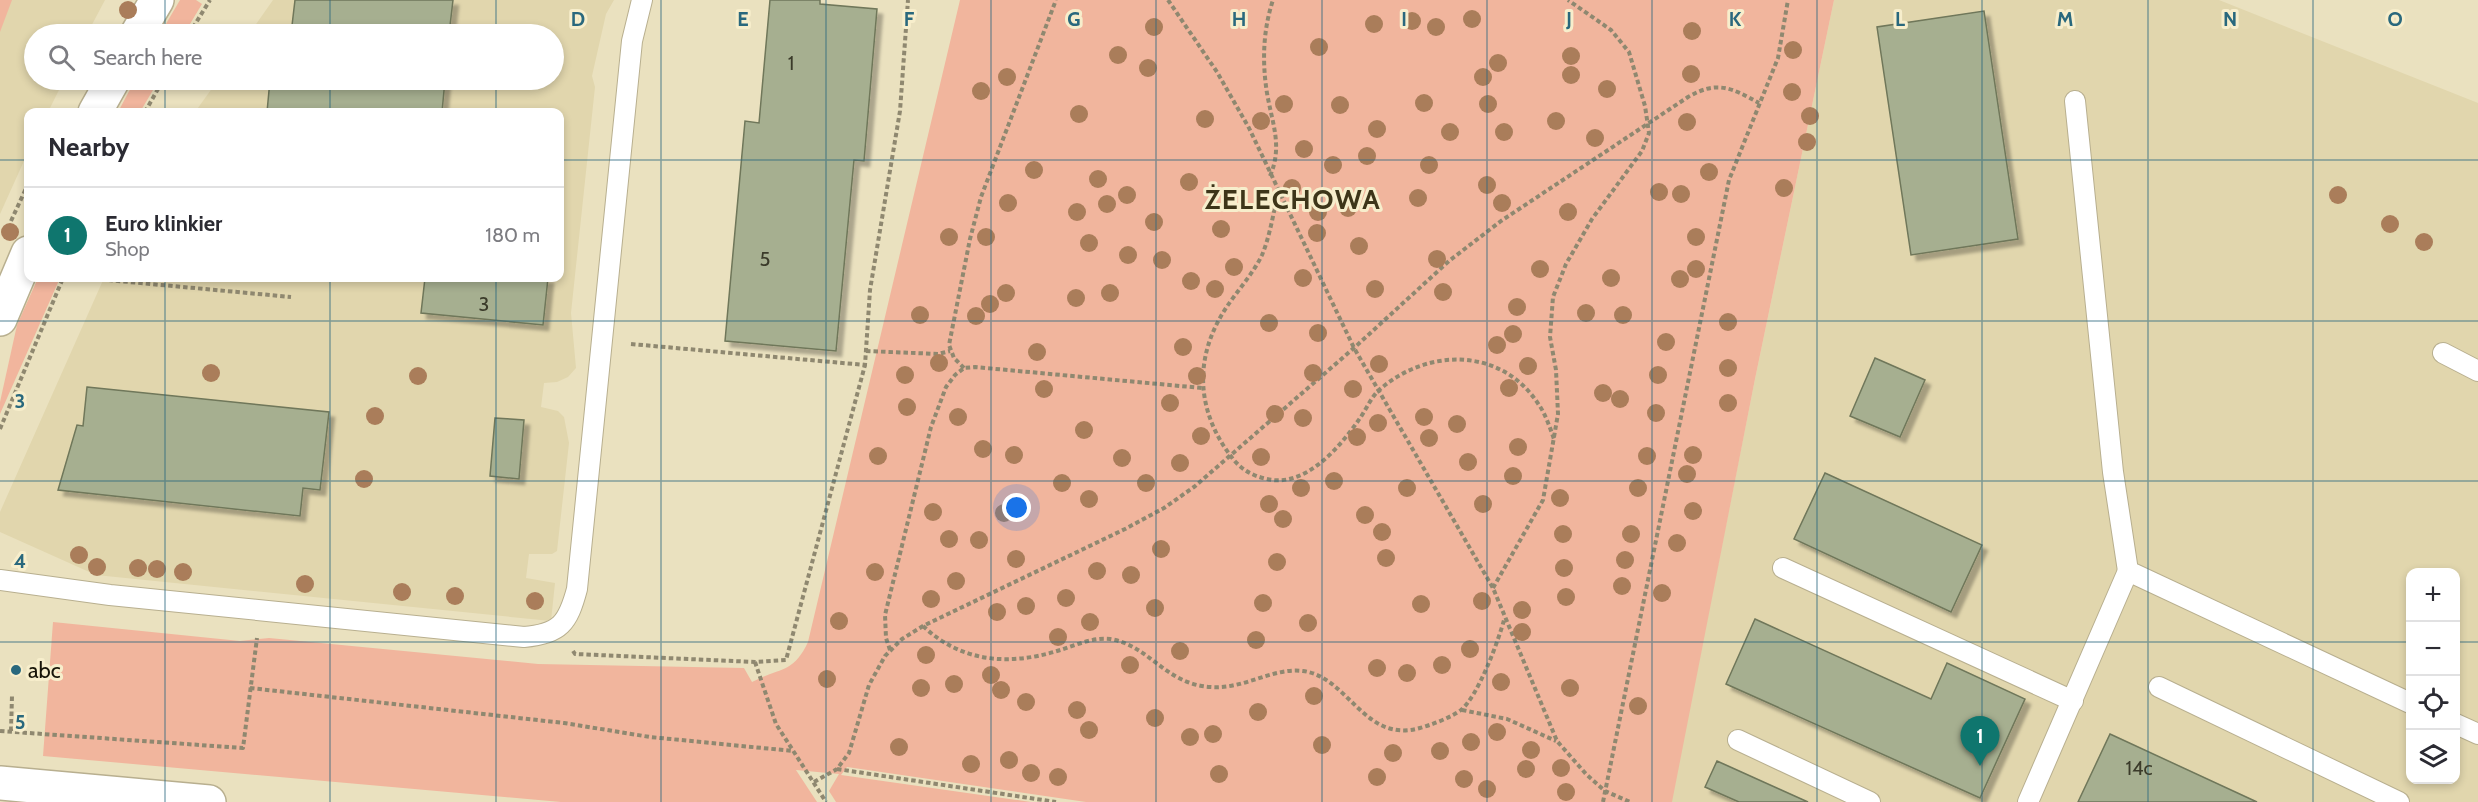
<!DOCTYPE html>
<meta charset="utf-8">
<style>
:root{--surface:#fff;--page:#f7f7f7;--text:#2b2b33;--muted:#7c7c81;--line:#e1e1e2;--accent:#0f766e}
body{margin:0;font-family:Cabin,sans-serif;background:var(--page);color:var(--text)}
.controls{position:absolute;right:18px;bottom:18px;display:grid;overflow:hidden;border-radius:12px;box-shadow:0 3px 9px #0003}
.controls button{width:54px;height:54px;display:grid;place-items:center;padding:0;border:0;border-bottom:2px solid var(--line);background:var(--surface);color:var(--text);font:30px sans-serif}
.you{position:absolute;left:1017px;top:508px;width:21px;height:21px;margin:-15px;border:4px solid #fff;border-radius:50%;background:#1a73e8;box-shadow:0 0 0 9px #1a73e833}
.badge{display:grid;place-items:center;width:39px;height:39px;border-radius:50%;background:var(--accent);color:#fff;font-size:20px;font-weight:700}
.pin{position:absolute;translate:-50% -50px;filter:drop-shadow(0 2px 3px #0008)}
.pin::after{content:'';position:absolute;top:32px;width:21px;height:18px;background:inherit;clip-path:polygon(0 0,100% 0,50% 100%)}
.list{margin:0;padding:0;list-style:none}
h2{display:flex;justify-content:space-between;align-items:center;height:78px;margin:0;padding:0 24px;font-size:26px}
h2 small{font-size:20px;font-weight:400;color:var(--muted)}
.list li{display:grid;grid-template-columns:39px 1fr auto;gap:18px;align-items:center;box-sizing:border-box;height:96px;padding:0 24px;border-top:2px solid var(--line)}
.list b{display:block;font-size:22px;white-space:nowrap}
.list p{margin:0;font-size:20px;white-space:nowrap;color:var(--muted)}
.list em{font-size:20px;font-style:normal;color:var(--muted)}
.icon{flex:none;width:33px;height:33px;fill:none;stroke:currentColor;stroke-width:2;stroke-linecap:round;stroke-linejoin:round}
.map{position:relative;flex:none;width:2478px;height:802px;overflow:hidden}
.search{position:absolute;background:var(--surface);box-shadow:0 3px 9px #0003;left:24px;top:24px;width:540px;height:66px;display:flex;align-items:center;gap:15px;box-sizing:border-box;padding:0 21px;border-radius:33px;color:var(--muted);font-size:22px}
.panel{position:absolute;background:var(--surface);box-shadow:0 3px 9px #0003;left:24px;top:108px;width:540px;height:174px;border-radius:12px}
.map>svg:first-child{display:block}
</style>
<div class="map">
<svg width="2478" height="802" viewBox="0 0 2478 802">
<defs>
<filter id="shadow"><feDropShadow dx="5.5" dy="5.5" stdDeviation="1.5" flood-color="#0004"/></filter>
</defs>
<rect width="100%" height="100%" fill="#eae1bf"/>
<!-- built -->
<g fill="#e1d6ad" fill-rule="evenodd">
<path d="M 0,0 L 105,0 L 87,34 L 34,34 L 34,80 L 64,80 L 48,112 L 28,112 L 28,152 L 0,214 Z"/>
<path d="M 273,0 L 614,0 L 606,14 L 592,76 L 595,87 L 571,313 L 576,368 L 568,377 L 557,382 L 544,383 L 541,407 L 558,411 L 564,417 L 569,443 L 557,551 L 552,554 L 529,554 L 526,578 L 555,583 L 551,621 L 96,575 L 0,532 L 0,512 L 104,278 L 560,278 L 560,112 L 195,112 L 218,80 L 554,80 L 554,34 L 249,34 Z"/>
<path d="M 1834,0 L 2219,0 L 2478,103 L 2478,802 L 1671,802 L 1755,379 ZM 2410,572 L 2456,572 L 2456,780 L 2410,780 Z"/>
</g>
<!-- green -->
<g fill="#f1b59d">
<path d="M 0,0 L 12,0 L 0,32 Z"/>
<path d="M 180,0 L 196,0 L 202,4 L 184,34 L 160,34 Z"/>
<path d="M 960,0 L 1834,0 L 1755,379 L 1672,802 L 1086,802 L 847,767 L 841,775 L 1031,802 L 836,802 L 829,791 L 839,774 L 796,770 L 817,802 L 561,802 L 43,756 L 53,622 L 240,641 L 269,638 L 538,664 L 744,668 L 752,682 C 780,667 793,674 808,642 Z"/>
<path d="M 135,80 L 159,80 L 140,112 L 118,112 Z"/>
<path d="M 38,278 L 60,278 L 0,414 L 0,402 L 17,325 Z"/>
</g>
<!-- building -->
<g fill="#a6af90" stroke="#6f775a" stroke-width="1.5" filter="url(#shadow)">
<path d="M 295,0 L 453,0 L 449,34 L 291,34 Z"/>
<path d="M 770,0 L 820,0 L 820,4 L 877,9 L 864,161 L 854,160 L 836,351 L 725,341 L 745,121 L 759,123 Z"/>
<path d="M 1984,11 L 2018,239 L 1911,255 L 1877,27 Z"/>
<path d="M 270,80 L 445,80 L 442,112 L 267,112 Z"/>
<path d="M 425,278 L 548,278 L 543,325 L 421,313 Z"/>
<path d="M 1875,358 L 1925,380 L 1900,437 L 1850,416 Z"/>
<path d="M 87,387 L 329,412 L 320,490 L 303,488 L 300,516 L 58,490 L 77,425 L 83,426 Z"/>
<path d="M 495,418 L 524,420 L 519,479 L 490,476 Z"/>
<path d="M 1825,473 L 1982,545 L 1951,612 L 1794,539 Z"/>
<path d="M 1755,619 L 1931,699 L 1947,663 L 2025,699 L 1980,798 L 1726,684 Z"/>
<path d="M 2110,734 L 2257,802 L 2078,802 Z"/>
<path d="M 1717,761 L 1808,802 L 1739,802 L 1705,787 Z"/>
</g>
<g fill="none" stroke-linecap="round" stroke-linejoin="round">
<defs>
<g id="service">
<path d="M 2075,101 L 2113,472 L 2128,571 L 2410,703"/>
<path d="M 2443,353 L 2478,371"/>
<path d="M 1783,568 L 2073,701"/>
<path d="M 0,580 L 110,595 L 524,637 C 560,634 568,623 577,589 L 632,41 L 642,0"/>
<path d="M 2159,687 L 2399,802"/>
<path d="M 2456,724 L 2478,734"/>
<path d="M 1738,740 L 1870,802"/>
<path d="M 2028,802 L 2128,571"/>
</g>
<g id="tertiary">
<path d="M 137,34 L 157,0"/>
<path d="M 95,112 L 113,80"/>
<path d="M 0,319 L 28,253"/>
<path d="M 0,783 L 209,802"/>
</g>
</defs>
<!-- service casing -->
<use href="#service" stroke="#b8af8f" stroke-width="22"/>
<!-- tertiary casing -->
<use href="#tertiary" stroke="#b8af8f" stroke-width="36"/>
<!-- path -->
<g stroke="#8f8870" stroke-width="4" stroke-dasharray="4.5 3" stroke-linecap="butt">
<path d="M 1168,0 L 1217,72 L 1249,128 L 1354,348 L 1493,588 L 1557,741 L 1586,774 L 1605,791 L 1630,802"/>
<path d="M 189,34 L 210,0"/>
<path d="M 145,112 L 163,80"/>
<path d="M 1270,176 C 1283,146 1272,123 1267,93 C 1262,62 1263,30 1273,0"/>
<path d="M 1278,194 C 1273,214 1270,236 1262,255 C 1253,274 1237,291 1226,308 C 1193,358 1196,412 1233,459 C 1242,470 1253,476 1267,479 C 1305,488 1339,448 1358,421 C 1365,412 1370,399 1378,391 C 1427,347 1502,347 1539,405 C 1546,415 1550,428 1554,439"/>
<path d="M 11,221 L 28,184"/>
<path d="M 86,278 L 291,297"/>
<path d="M 631,344 L 865,365 L 870,290 L 900,111 L 908,0"/>
<path d="M 866,351 L 938,354 L 950,351"/>
<path d="M 964,368 L 954,358 L 949,345 L 970,239 L 981,197 L 1056,0"/>
<path d="M 0,429 L 63,278"/>
<path d="M 1493,588 L 1543,500 L 1558,414 L 1556,370 L 1550,337 L 1553,297 L 1566,264 L 1592,219 L 1642,151 L 1649,133 L 1645,106 L 1629,52 L 1611,30 L 1568,0"/>
<path d="M 923,626 C 961,662 1008,666 1057,651 C 1074,646 1092,637 1110,639 C 1149,645 1165,684 1210,687 C 1243,690 1273,667 1303,671 C 1349,677 1364,744 1420,728 C 1431,725 1452,717 1461,710 C 1478,696 1498,642 1504,620"/>
<path d="M 890,650 L 886,638 L 885,615 L 931,427 L 946,387 L 955,375 L 964,368 L 975,367 L 1202,388"/>
<path d="M 573,651 L 575,654 L 755,662 L 786,660 L 865,365"/>
<path d="M 755,662 L 776,724 L 826,802"/>
<path d="M 250,688 L 564,723 L 650,737 L 793,751"/>
<path d="M 1462,710 L 1507,719 L 1556,741"/>
<path d="M 0,731 L 243,748 L 257,638"/>
<path d="M 11,731 L 12,696"/>
<path d="M 837,769 L 1056,802"/>
<path d="M 814,782 L 837,769 L 849,753 L 869,685 L 885,656 L 902,639 L 923,626 L 1125,529 L 1164,508 L 1194,487 L 1354,348 L 1449,261 L 1501,221 L 1688,97 C 1717,80 1732,88 1759,103"/>
<path d="M 1603,802 L 1729,180 L 1778,58 L 1788,0"/>
</g>
<!-- service -->
<use href="#service" stroke="#fff" stroke-width="20"/>
<!-- tertiary -->
<use href="#tertiary" stroke="#fff" stroke-width="33"/>
</g>
<!-- trees -->
<g fill="#aa7d5a">
<circle cx="128" cy="10" r="9"/>
<circle cx="1472" cy="19" r="9"/>
<circle cx="1412" cy="21" r="9"/>
<circle cx="1374" cy="24" r="9"/>
<circle cx="1154" cy="27" r="9"/>
<circle cx="1436" cy="27" r="9"/>
<circle cx="1692" cy="31" r="9"/>
<circle cx="1319" cy="47" r="9"/>
<circle cx="1793" cy="50" r="9"/>
<circle cx="1118" cy="55" r="9"/>
<circle cx="1571" cy="56" r="9"/>
<circle cx="1498" cy="63" r="9"/>
<circle cx="1148" cy="68" r="9"/>
<circle cx="1691" cy="74" r="9"/>
<circle cx="1571" cy="75" r="9"/>
<circle cx="1007" cy="77" r="9"/>
<circle cx="1483" cy="77" r="9"/>
<circle cx="1607" cy="89" r="9"/>
<circle cx="981" cy="91" r="9"/>
<circle cx="1792" cy="92" r="9"/>
<circle cx="1424" cy="103" r="9"/>
<circle cx="1284" cy="104" r="9"/>
<circle cx="1488" cy="104" r="9"/>
<circle cx="1340" cy="105" r="9"/>
<circle cx="1079" cy="114" r="9"/>
<circle cx="1810" cy="116" r="9"/>
<circle cx="1205" cy="119" r="9"/>
<circle cx="1261" cy="121" r="9"/>
<circle cx="1556" cy="121" r="9"/>
<circle cx="1687" cy="122" r="9"/>
<circle cx="1377" cy="129" r="9"/>
<circle cx="1450" cy="132" r="9"/>
<circle cx="1504" cy="132" r="9"/>
<circle cx="1595" cy="138" r="9"/>
<circle cx="1807" cy="142" r="9"/>
<circle cx="1304" cy="149" r="9"/>
<circle cx="1367" cy="156" r="9"/>
<circle cx="1333" cy="165" r="9"/>
<circle cx="1429" cy="165" r="9"/>
<circle cx="1034" cy="170" r="9"/>
<circle cx="1709" cy="172" r="9"/>
<circle cx="1098" cy="179" r="9"/>
<circle cx="1189" cy="182" r="9"/>
<circle cx="1487" cy="185" r="9"/>
<circle cx="1292" cy="188" r="9"/>
<circle cx="1784" cy="188" r="9"/>
<circle cx="1659" cy="192" r="9"/>
<circle cx="1681" cy="194" r="9"/>
<circle cx="1127" cy="195" r="9"/>
<circle cx="2338" cy="195" r="9"/>
<circle cx="1418" cy="198" r="9"/>
<circle cx="1008" cy="203" r="9"/>
<circle cx="1502" cy="203" r="9"/>
<circle cx="1107" cy="204" r="9"/>
<circle cx="1348" cy="208" r="9"/>
<circle cx="1077" cy="212" r="9"/>
<circle cx="1318" cy="212" r="9"/>
<circle cx="1568" cy="212" r="9"/>
<circle cx="1154" cy="222" r="9"/>
<circle cx="2390" cy="224" r="9"/>
<circle cx="1221" cy="229" r="9"/>
<circle cx="10" cy="232" r="9"/>
<circle cx="1317" cy="233" r="9"/>
<circle cx="949" cy="237" r="9"/>
<circle cx="986" cy="237" r="9"/>
<circle cx="1696" cy="237" r="9"/>
<circle cx="2424" cy="242" r="9"/>
<circle cx="1089" cy="243" r="9"/>
<circle cx="1359" cy="246" r="9"/>
<circle cx="1128" cy="255" r="9"/>
<circle cx="1437" cy="259" r="9"/>
<circle cx="1162" cy="260" r="9"/>
<circle cx="1234" cy="267" r="9"/>
<circle cx="1540" cy="269" r="9"/>
<circle cx="1696" cy="269" r="9"/>
<circle cx="1303" cy="278" r="9"/>
<circle cx="1611" cy="278" r="9"/>
<circle cx="1680" cy="279" r="9"/>
<circle cx="1191" cy="281" r="9"/>
<circle cx="1215" cy="289" r="9"/>
<circle cx="1375" cy="289" r="9"/>
<circle cx="1443" cy="292" r="9"/>
<circle cx="1006" cy="293" r="9"/>
<circle cx="1110" cy="293" r="9"/>
<circle cx="1076" cy="298" r="9"/>
<circle cx="990" cy="304" r="9"/>
<circle cx="1517" cy="307" r="9"/>
<circle cx="1586" cy="313" r="9"/>
<circle cx="920" cy="315" r="9"/>
<circle cx="1623" cy="315" r="9"/>
<circle cx="976" cy="316" r="9"/>
<circle cx="1728" cy="322" r="9"/>
<circle cx="1269" cy="323" r="9"/>
<circle cx="1318" cy="333" r="9"/>
<circle cx="1513" cy="334" r="9"/>
<circle cx="1666" cy="342" r="9"/>
<circle cx="1497" cy="345" r="9"/>
<circle cx="1183" cy="347" r="9"/>
<circle cx="1037" cy="352" r="9"/>
<circle cx="939" cy="363" r="9"/>
<circle cx="1379" cy="364" r="9"/>
<circle cx="1528" cy="366" r="9"/>
<circle cx="1728" cy="368" r="9"/>
<circle cx="211" cy="373" r="9"/>
<circle cx="1313" cy="373" r="9"/>
<circle cx="905" cy="375" r="9"/>
<circle cx="1658" cy="375" r="9"/>
<circle cx="418" cy="376" r="9"/>
<circle cx="1197" cy="376" r="9"/>
<circle cx="1509" cy="388" r="9"/>
<circle cx="1044" cy="389" r="9"/>
<circle cx="1353" cy="389" r="9"/>
<circle cx="1603" cy="393" r="9"/>
<circle cx="1620" cy="399" r="9"/>
<circle cx="1170" cy="403" r="9"/>
<circle cx="1728" cy="403" r="9"/>
<circle cx="907" cy="407" r="9"/>
<circle cx="1656" cy="413" r="9"/>
<circle cx="1275" cy="414" r="9"/>
<circle cx="375" cy="416" r="9"/>
<circle cx="958" cy="417" r="9"/>
<circle cx="1424" cy="417" r="9"/>
<circle cx="1303" cy="418" r="9"/>
<circle cx="1378" cy="423" r="9"/>
<circle cx="1457" cy="424" r="9"/>
<circle cx="1084" cy="430" r="9"/>
<circle cx="1201" cy="436" r="9"/>
<circle cx="1357" cy="437" r="9"/>
<circle cx="1429" cy="438" r="9"/>
<circle cx="1518" cy="447" r="9"/>
<circle cx="983" cy="449" r="9"/>
<circle cx="1014" cy="455" r="9"/>
<circle cx="1693" cy="455" r="9"/>
<circle cx="878" cy="456" r="9"/>
<circle cx="1647" cy="456" r="9"/>
<circle cx="1261" cy="457" r="9"/>
<circle cx="1122" cy="458" r="9"/>
<circle cx="1468" cy="462" r="9"/>
<circle cx="1180" cy="463" r="9"/>
<circle cx="1687" cy="474" r="9"/>
<circle cx="1513" cy="476" r="9"/>
<circle cx="364" cy="479" r="9"/>
<circle cx="1334" cy="481" r="9"/>
<circle cx="1062" cy="483" r="9"/>
<circle cx="1146" cy="483" r="9"/>
<circle cx="1301" cy="488" r="9"/>
<circle cx="1407" cy="488" r="9"/>
<circle cx="1638" cy="488" r="9"/>
<circle cx="1560" cy="498" r="9"/>
<circle cx="1089" cy="499" r="9"/>
<circle cx="1269" cy="504" r="9"/>
<circle cx="1483" cy="504" r="9"/>
<circle cx="1693" cy="511" r="9"/>
<circle cx="933" cy="512" r="9"/>
<circle cx="1004" cy="513" r="9"/>
<circle cx="1365" cy="515" r="9"/>
<circle cx="1283" cy="519" r="9"/>
<circle cx="1382" cy="532" r="9"/>
<circle cx="1563" cy="534" r="9"/>
<circle cx="1631" cy="534" r="9"/>
<circle cx="949" cy="539" r="9"/>
<circle cx="979" cy="540" r="9"/>
<circle cx="1677" cy="543" r="9"/>
<circle cx="1161" cy="549" r="9"/>
<circle cx="79" cy="555" r="9"/>
<circle cx="1386" cy="558" r="9"/>
<circle cx="1016" cy="559" r="9"/>
<circle cx="1625" cy="560" r="9"/>
<circle cx="1277" cy="562" r="9"/>
<circle cx="97" cy="567" r="9"/>
<circle cx="138" cy="568" r="9"/>
<circle cx="1564" cy="568" r="9"/>
<circle cx="157" cy="569" r="9"/>
<circle cx="1097" cy="571" r="9"/>
<circle cx="183" cy="572" r="9"/>
<circle cx="875" cy="572" r="9"/>
<circle cx="1131" cy="575" r="9"/>
<circle cx="956" cy="581" r="9"/>
<circle cx="305" cy="584" r="9"/>
<circle cx="1622" cy="586" r="9"/>
<circle cx="402" cy="592" r="9"/>
<circle cx="1662" cy="593" r="9"/>
<circle cx="455" cy="596" r="9"/>
<circle cx="1566" cy="597" r="9"/>
<circle cx="1066" cy="598" r="9"/>
<circle cx="931" cy="599" r="9"/>
<circle cx="535" cy="601" r="9"/>
<circle cx="1482" cy="601" r="9"/>
<circle cx="1263" cy="603" r="9"/>
<circle cx="1421" cy="604" r="9"/>
<circle cx="1026" cy="606" r="9"/>
<circle cx="1155" cy="608" r="9"/>
<circle cx="1522" cy="610" r="9"/>
<circle cx="997" cy="612" r="9"/>
<circle cx="839" cy="621" r="9"/>
<circle cx="1090" cy="622" r="9"/>
<circle cx="1308" cy="623" r="9"/>
<circle cx="1522" cy="632" r="9"/>
<circle cx="1058" cy="637" r="9"/>
<circle cx="1256" cy="640" r="9"/>
<circle cx="1470" cy="649" r="9"/>
<circle cx="1180" cy="651" r="9"/>
<circle cx="926" cy="655" r="9"/>
<circle cx="1130" cy="665" r="9"/>
<circle cx="1442" cy="665" r="9"/>
<circle cx="1377" cy="668" r="9"/>
<circle cx="1407" cy="673" r="9"/>
<circle cx="991" cy="675" r="9"/>
<circle cx="827" cy="679" r="9"/>
<circle cx="1501" cy="682" r="9"/>
<circle cx="954" cy="684" r="9"/>
<circle cx="921" cy="688" r="9"/>
<circle cx="1570" cy="688" r="9"/>
<circle cx="1001" cy="690" r="9"/>
<circle cx="1314" cy="696" r="9"/>
<circle cx="1026" cy="702" r="9"/>
<circle cx="1638" cy="706" r="9"/>
<circle cx="1077" cy="710" r="9"/>
<circle cx="1258" cy="712" r="9"/>
<circle cx="1155" cy="718" r="9"/>
<circle cx="1089" cy="730" r="9"/>
<circle cx="1497" cy="732" r="9"/>
<circle cx="1213" cy="734" r="9"/>
<circle cx="1190" cy="737" r="9"/>
<circle cx="1471" cy="742" r="9"/>
<circle cx="1322" cy="745" r="9"/>
<circle cx="899" cy="747" r="9"/>
<circle cx="1531" cy="750" r="9"/>
<circle cx="1440" cy="751" r="9"/>
<circle cx="1393" cy="753" r="9"/>
<circle cx="1009" cy="760" r="9"/>
<circle cx="971" cy="764" r="9"/>
<circle cx="1561" cy="768" r="9"/>
<circle cx="1526" cy="769" r="9"/>
<circle cx="1031" cy="773" r="9"/>
<circle cx="1219" cy="774" r="9"/>
<circle cx="1058" cy="777" r="9"/>
<circle cx="1377" cy="777" r="9"/>
<circle cx="1464" cy="779" r="9"/>
<circle cx="1487" cy="789" r="9"/>
<circle cx="1566" cy="792" r="9"/>
</g>
<!-- grid -->
<path fill="none" stroke="#29687d" stroke-width="1.5" stroke-opacity="0.55" d="M 165,0 L 165,34M 330,0 L 330,34M 496,0 L 496,34M 661,0 L 661,802M 826,0 L 826,802M 991,0 L 991,802M 1156,0 L 1156,802M 1322,0 L 1322,802M 1487,0 L 1487,802M 1652,0 L 1652,802M 1817,0 L 1817,802M 1982,0 L 1982,802M 2148,0 L 2148,802M 2313,0 L 2313,802M 165,80 L 165,112M 330,80 L 330,112M 496,80 L 496,112M 0,160 L 28,160M 560,160 L 2478,160M 165,278 L 165,802M 330,278 L 330,802M 496,278 L 496,802M 0,321 L 2478,321M 0,481 L 2478,481M 0,642 L 2410,642M 2456,642 L 2478,642"/>
<!-- markers -->
<circle fill="#29687d" stroke="#f7eecc" stroke-width="2" cx="16" cy="670" r="6"/>
<g text-anchor="middle" dominant-baseline="central" stroke-width="6" stroke-linejoin="round" paint-order="stroke">
<!-- number labels -->
<g font-size="20" fill="#3b3b2a">
<text x="791" y="63">1</text>
<text x="765" y="259">5</text>
<text x="484" y="304">3</text>
<text x="2139" y="768">14c</text>
</g>
<!-- poi labels -->
<g font-size="22" fill="#171408" stroke="#f7eecc" text-anchor="start">
<text x="28" y="670">abc</text>
</g>
<!-- district labels -->
<g font-size="28" font-weight="bold" letter-spacing="1.5" fill="#3d3519" stroke="#f7eecc">
<text x="1293" y="199">ŻELECHOWA</text>
</g>
</g>
<g font-size="20" text-anchor="middle" font-weight="bold" fill="#29687d" stroke="#f7eecc" stroke-width="6" stroke-linejoin="round" paint-order="stroke">
<text x="578" y="26">D</text>
<text x="743" y="26">E</text>
<text x="909" y="26">F</text>
<text x="1074" y="26">G</text>
<text x="1239" y="26">H</text>
<text x="1404" y="26">I</text>
<text x="1569" y="26">J</text>
<text x="1735" y="26">K</text>
<text x="1900" y="26">L</text>
<text x="2065" y="26">M</text>
<text x="2230" y="26">N</text>
<text x="2395" y="26">O</text>
<text x="20" y="408">3</text>
<text x="20" y="568">4</text>
<text x="20" y="729">5</text>
</g>
</svg>
<div class="controls">
<button>+</button>
<button>−</button>
<button><svg class="icon" aria-label="locate" viewBox="0 0 24 24"><circle cx="12" cy="12" r="6"/><path d="M12 2v4M12 18v4M2 12h4M18 12h4"/></svg></button>
<button><svg class="icon" aria-label="layers" viewBox="0 0 24 24"><path d="M12 4l9 5-9 5-9-5zM3 14l9 5 9-5"/></svg></button>
</div>
<div class="you"></div>
<div class="pin badge" style="left:1980px;top:766px">1</div>
<div class="search"><svg class="icon" aria-label="search" viewBox="0 0 24 24"><circle cx="10" cy="10" r="6"/><path d="M15 15l6 6"/></svg>Search here</div>
<section class="panel">
<h2>Nearby<small></small></h2>
<ul class="list">
<li><span class="badge">1</span><div><b>Euro klinkier</b><p>Shop</p></div><em>180 m</em></li>
</ul>
</section>
</div>
